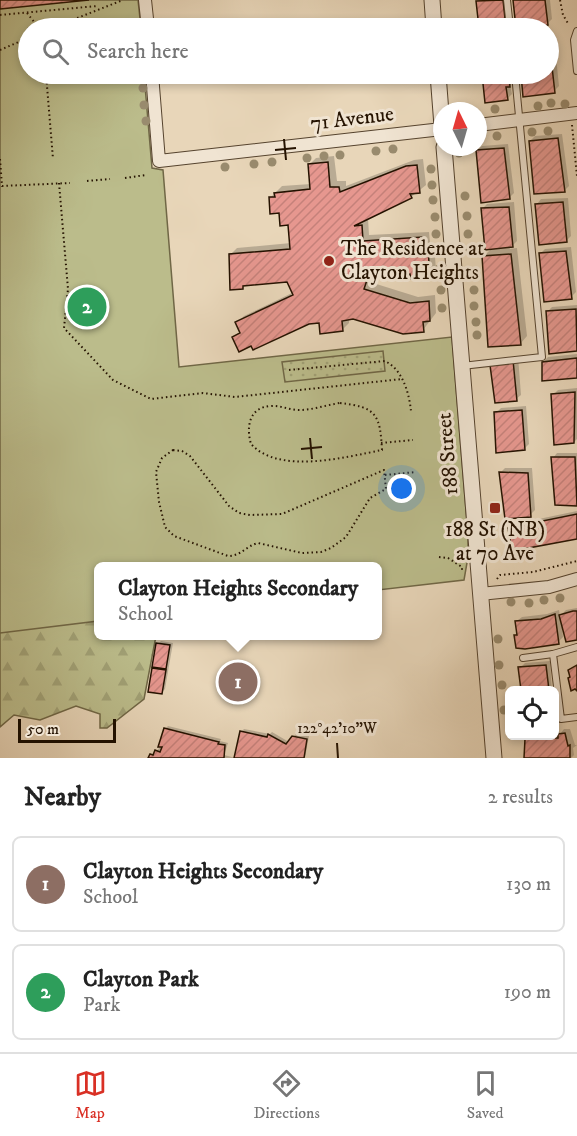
<!DOCTYPE html>
<meta charset="utf-8">
<style>
:root{--surface:#fff;--page:#f6f6f6;--text:#222;--muted:#767676;--line:#e0e0e0;--accent:#d93025}
body{margin:0;font-family:"IM FELL DW Pica",serif;background:var(--page);color:var(--text)}
.controls{position:absolute;right:18px;bottom:18px;display:grid;overflow:hidden;border-radius:9px;box-shadow:0 3px 9px #0003}
.controls button{width:54px;height:54px;display:grid;place-items:center;padding:0;border:0;border-bottom:2px solid var(--line);background:var(--surface);color:var(--text);font:30px sans-serif}
.compass{position:absolute;left:433px;top:102px;width:54px;height:54px;border-radius:50%;background:var(--surface);box-shadow:0 3px 9px #0003;rotate:355deg}
.scale{position:absolute;left:18px;bottom:15px;width:98px;box-sizing:border-box;padding-left:6px;border:3px solid #241200;border-top:0;font-size:16px;line-height:21px;white-space:nowrap;color:#241200;-webkit-text-stroke:4px #f0e4d2;paint-order:stroke}
.you{position:absolute;left:402px;top:489px;width:21px;height:21px;margin:-15px;border:4px solid #fff;border-radius:50%;background:#1a73e8;box-shadow:0 0 0 9px #1a73e833}
.badge{display:grid;place-items:center;width:39px;height:39px;border-radius:50%;background:var(--accent);color:#fff;font-size:20px;font-weight:700}
.pin{position:absolute;translate:-50% -50%;border:3px solid #fff;box-shadow:0 2px 6px #0006}
.popup{position:absolute;left:94px;top:562px;width:288px;height:78px;box-sizing:border-box;display:grid;place-content:center;border-radius:9px;background:var(--surface);filter:drop-shadow(0 2px 4px #0005);font-size:20px;white-space:nowrap;color:var(--muted)}
.popup b{font-size:22px;color:var(--text)}
.popup::after{content:'';position:absolute;left:50%;top:100%;margin-left:-12px;border:12px solid transparent;border-top-color:var(--surface)}
.list{margin:0;padding:0;list-style:none}
h2{display:flex;justify-content:space-between;align-items:center;height:78px;margin:0;padding:0 24px;font-size:26px}
h2 small{font-size:20px;font-weight:400;color:var(--muted)}
.list li{display:grid;grid-template-columns:39px 1fr auto;gap:18px;align-items:center;box-sizing:border-box;height:96px;margin:0 12px 12px;padding:0 12px;border:2px solid var(--line);border-radius:9px}
.list b{display:block;font-size:22px;white-space:nowrap}
.list p{margin:0;font-size:20px;white-space:nowrap;color:var(--muted)}
.list em{font-size:20px;font-style:normal;color:var(--muted)}
.icon{flex:none;width:33px;height:33px;fill:none;stroke:currentColor;stroke-width:2;stroke-linecap:round;stroke-linejoin:round}
.map{position:relative;flex:none;width:577px;height:758px;overflow:hidden}
.search{position:absolute;background:var(--surface);box-shadow:0 3px 9px #0003;left:18px;right:18px;top:18px;height:66px;display:flex;align-items:center;gap:15px;box-sizing:border-box;padding:0 21px;border-radius:33px;color:var(--muted);font-size:22px}
.sheet{height:294px;background:var(--surface)}
nav{display:flex;justify-content:space-around;align-items:center;box-sizing:border-box;height:84px;border-top:2px solid var(--line);background:var(--surface);font-size:16px;color:var(--muted)}
nav a{display:grid;justify-items:center;gap:3px}
nav .on{color:var(--accent)}
.map>svg:first-child{display:block}
</style>
<div class="map">
<svg width="577" height="758" viewBox="0 0 577 758">
<defs>
<pattern id="forest-firs" width="22" height="20" patternUnits="userSpaceOnUse" patternTransform="scale(1.5)"><rect width="22" height="20" fill="#bbbc8b"/><path d="M5 1l3.5 6h-7zM16 11l3.5 6h-7z" fill="#a1a176"/></pattern>
<pattern id="garden-dots" width="8" height="8" patternUnits="userSpaceOnUse" patternTransform="scale(1.5)"><rect width="8" height="8" fill="#bbbc8b"/><path d="M2 2h.1M6 6h.1" fill="none" stroke="#a1a176" stroke-width="1.8" stroke-linecap="round"/></pattern>
<pattern id="building-hatch" width="6" height="6" patternUnits="userSpaceOnUse" patternTransform="scale(1.5)"><rect width="6" height="6" fill="#e6978f"/><path d="M-1 1l2-2M0 6l6-6M5 7l2-2" fill="none" stroke="#c5817a"/></pattern>
</defs>
<rect width="100%" height="100%" fill="#e8d6b9"/>
<filter id="stains"><feTurbulence type="fractalNoise" baseFrequency=".00333" numOctaves="4"/><feColorMatrix values="0 0 0 0 .2 0 0 0 0 .09 0 0 0 0 .02 0 0 0 .5 -.17"/></filter>
<radialGradient id="worn" r=".72"><stop offset=".6" stop-color="#630" stop-opacity="0"/><stop offset="1" stop-color="#630" stop-opacity=".3"/></radialGradient>
<!-- forest -->
<path fill="url(#forest-firs)" stroke="#706746" stroke-width="1.5" d="M 0,197 L 98,566 L 98,636 L 156,636 L 144,699 L 107,728 L 100,728 L 100,714 L 76,706 L 40,720 L 14,715 L 0,727 Z"/>
<!-- park -->
<path fill="#bbbc8b" stroke="#706746" stroke-width="1.5" d="M 0,0 L 138,0 L 141,28 L 28,28 L 28,74 L 144,74 L 152,168 L 163,170 L 179,367 L 452,337 L 468,535 L 468,557 L 464,580 L 378,590 L 378,566 L 98,566 L 98,621 L 0,633 Z"/>
<!-- garden -->
<path fill="url(#garden-dots)" stroke="#706746" stroke-width="1.5" d="M 383,351 L 385,371 L 285,382 L 282,362 Z"/>
<!-- shadow -->
<g fill="#0003">
<path d="M 479,0 L 508,0 L 511,28 L 480,28 Z"/>
<path d="M 515,0 L 550,0 L 552,19 L 547,24 Z"/>
<path d="M 548,37 L 554,37 L 559,86 L 554,91 L 525,95 L 522,74 L 548,74 Z"/>
<path d="M 484,74 L 514,74 L 514,81 L 510,85 L 512,94 L 507,99 L 486,101 Z"/>
<path d="M 562,134 L 569,186 L 564,191 L 530,141 L 535,136 Z"/>
<path d="M 508,144 L 514,193 L 509,198 L 477,150 L 482,146 Z"/>
<path d="M 334,156 L 337,181 L 346,181 L 346,186 L 414,160 L 423,159 L 426,185 L 411,197 L 368,218 L 369,235 L 429,232 L 430,243 L 434,243 L 436,270 L 429,276 L 412,272 L 372,275 L 370,282 L 418,297 L 435,295 L 436,313 L 423,330 L 354,318 L 349,318 L 349,323 L 342,330 L 320,321 L 308,322 L 252,344 L 234,337 L 241,330 L 237,323 L 244,316 L 294,292 L 288,281 L 245,284 L 242,287 L 230,255 L 237,248 L 291,243 L 289,223 L 270,198 L 282,186 L 311,184 L 310,164 L 316,158 Z"/>
<path d="M 568,198 L 571,236 L 566,241 L 537,204 L 541,199 Z"/>
<path d="M 514,202 L 517,241 L 509,249 L 517,248 L 527,336 L 521,343 L 483,257 L 493,247 L 482,209 L 487,204 Z"/>
<path d="M 571,247 L 576,292 L 571,297 L 540,254 L 545,249 Z"/>
<path d="M 577,305 L 577,350 L 550,352 L 547,312 L 552,307 Z"/>
<path d="M 577,354 L 577,377 L 543,362 L 548,357 Z"/>
<path d="M 518,356 L 521,395 L 516,399 L 496,361 Z"/>
<path d="M 577,388 L 577,439 L 574,442 L 553,395 L 558,390 Z"/>
<path d="M 526,406 L 529,444 L 524,449 L 496,413 L 501,408 Z"/>
<path d="M 557,453 L 577,453 L 577,504 L 556,504 L 553,458 Z"/>
<path d="M 505,468 L 532,468 L 535,510 L 530,515 L 500,473 Z"/>
<path d="M 577,511 L 577,538 L 510,528 L 515,524 Z"/>
<path d="M 577,608 L 577,638 L 564,626 L 562,627 L 563,637 L 558,642 L 515,636 L 518,633 L 517,621 L 522,617 L 547,614 L 559,610 L 560,616 L 566,610 Z"/>
<path d="M 161,641 L 173,643 L 165,689 L 162,692 L 150,690 L 158,644 Z"/>
<path d="M 550,661 L 552,690 L 522,690 L 520,668 L 525,663 Z"/>
<path d="M 168,726 L 221,739 L 220,741 L 228,743 L 224,755 L 236,758 L 241,732 L 244,729 L 270,734 L 272,732 L 289,742 L 296,734 L 309,736 L 305,758 L 150,758 L 161,746 L 165,729 Z"/>
<path d="M 564,729 L 570,729 L 575,745 L 577,745 L 573,748 L 574,755 L 571,758 L 526,758 L 527,739 L 530,736 L 554,736 L 554,731 L 559,731 L 560,734 Z"/>
</g>
<!-- building -->
<g fill="url(#building-hatch)" stroke="#241200" stroke-width="1.5">
<path d="M 0,0 L 89,0 L 0,9 Z"/>
<path d="M 503,0 L 506,28 L 479,28 L 476,1 Z"/>
<path d="M 513,0 L 545,0 L 548,25 L 516,28 Z"/>
<path d="M 549,41 L 555,93 L 523,97 L 521,74 L 548,74 Z"/>
<path d="M 482,74 L 509,74 L 510,87 L 506,87 L 508,100 L 485,103 Z"/>
<path d="M 558,138 L 565,192 L 534,194 L 529,141 Z"/>
<path d="M 504,148 L 510,199 L 481,203 L 476,150 Z"/>
<path d="M 328,162 L 330,187 L 339,187 L 340,192 L 406,166 L 417,165 L 420,193 L 410,194 L 412,198 L 354,226 L 362,225 L 363,241 L 423,237 L 423,249 L 428,248 L 430,278 L 411,279 L 410,274 L 368,277 L 364,289 L 410,303 L 429,301 L 430,321 L 423,322 L 424,332 L 403,334 L 353,319 L 342,321 L 343,331 L 320,334 L 319,323 L 309,324 L 253,350 L 251,346 L 239,352 L 232,337 L 240,333 L 235,322 L 293,295 L 287,282 L 243,286 L 243,289 L 230,290 L 229,254 L 290,249 L 288,225 L 280,226 L 279,213 L 270,214 L 269,197 L 275,197 L 274,193 L 310,189 L 308,164 Z"/>
<path d="M 563,202 L 567,242 L 539,245 L 535,204 Z"/>
<path d="M 509,207 L 513,247 L 485,250 L 481,208 Z"/>
<path d="M 566,251 L 572,299 L 544,302 L 539,253 Z"/>
<path d="M 511,254 L 521,345 L 488,347 L 482,256 Z"/>
<path d="M 576,309 L 577,351 L 549,354 L 546,311 Z"/>
<path d="M 577,358 L 577,378 L 542,381 L 542,362 Z"/>
<path d="M 513,360 L 517,401 L 495,403 L 490,365 Z"/>
<path d="M 575,392 L 574,443 L 554,445 L 551,394 Z"/>
<path d="M 522,410 L 525,450 L 496,453 L 494,412 Z"/>
<path d="M 551,457 L 575,457 L 577,506 L 555,505 Z"/>
<path d="M 499,472 L 528,473 L 531,517 L 505,519 Z"/>
<path d="M 577,514 L 577,539 L 512,551 L 508,528 Z"/>
<path d="M 573,611 L 577,611 L 577,640 L 566,642 L 559,615 Z"/>
<path d="M 555,614 L 559,644 L 525,649 L 516,648 L 514,635 L 517,635 L 515,621 L 541,619 Z"/>
<path d="M 156,643 L 170,645 L 166,669 L 152,667 Z"/>
<path d="M 546,665 L 549,690 L 521,690 L 518,667 Z"/>
<path d="M 577,665 L 577,691 L 575,689 L 571,691 L 568,678 L 570,677 L 568,670 Z"/>
<path d="M 152,668 L 166,670 L 162,694 L 148,692 Z"/>
<path d="M 164,728 L 219,742 L 218,744 L 225,745 L 224,758 L 148,758 L 150,754 L 153,755 L 155,750 L 160,752 L 162,747 L 158,747 Z"/>
<path d="M 240,731 L 267,737 L 268,734 L 286,744 L 292,736 L 307,739 L 304,758 L 234,758 Z"/>
<path d="M 565,733 L 568,746 L 570,745 L 570,758 L 524,758 L 525,739 L 555,735 L 555,738 L 558,738 L 558,734 Z"/>
</g>
<g fill="none" stroke-linecap="round" stroke-linejoin="round">
<defs>
<g id="service">
<path d="M 507,0 L 510,28"/>
<path d="M 577,31 L 574,40 L 577,71"/>
<path d="M 462,366 L 542,357 L 515,74"/>
<path d="M 577,647 L 553,654 L 561,719 L 577,717"/>
<path d="M 523,658 L 553,654"/>
</g>
<g id="minor">
<path d="M 145,0 L 148,28"/>
<path d="M 152,74 L 159,161 L 442,129"/>
<path d="M 478,125 L 577,113"/>
<path d="M 480,594 L 549,587 L 577,579"/>
</g>
<g id="tertiary">
<path d="M 432,0 L 434,28"/>
<path d="M 438,74 L 442,126"/>
<path d="M 444,147 L 494,758"/>
</g>
</defs>
<!-- service casing -->
<use href="#service" stroke="#55432e" stroke-width="8"/>
<!-- minor casing -->
<use href="#minor" stroke="#55432e" stroke-width="14"/>
<!-- tertiary casing -->
<use href="#tertiary" stroke="#55432e" stroke-width="17"/>
<!-- path -->
<g stroke="#241200" stroke-width="2" stroke-dasharray="1.5 3" stroke-linecap="butt">
<path d="M 560,0 L 563,15 L 569,25"/>
<path d="M 27,13 L 39,28"/>
<path d="M 0,15 L 97,6"/>
<path d="M 52,28 L 123,0"/>
<path d="M 0,50 L 28,38"/>
<path d="M 46,74 L 53,159"/>
<path d="M 572,125 L 577,176"/>
<path d="M 0,159 L 2,186 L 70,183"/>
<path d="M 125,178 L 146,175"/>
<path d="M 87,181 L 110,179"/>
<path d="M 59,183 L 68,289 L 64,328 L 113,380 L 151,399 L 203,393 L 235,397 L 402,379"/>
<path d="M 289,370 L 385,361 C 403,370 409,393 411,411"/>
<path d="M 340,403 C 377,407 380,415 382,450 C 346,457 279,475 251,444 C 246,427 249,407 271,406 C 280,405 289,410 299,410 C 313,410 326,405 340,403 Z"/>
<path d="M 381,443 L 413,440"/>
<path d="M 173,450 L 182,451 L 190,456 L 229,506 L 239,513 L 250,515 L 282,514 L 384,470 L 386,489 L 370,498 L 346,537 L 331,548 L 321,552 L 302,553 L 258,543 C 246,546 241,556 228,556 L 174,536 L 165,527 L 159,502 L 156,472 L 162,458 Z"/>
<path d="M 385,475 L 416,472"/>
<path d="M 439,557 L 448,558 L 462,567 L 462,571"/>
<path d="M 497,579 L 500,575 L 533,572 L 577,561"/>
</g>
<!-- service -->
<use href="#service" stroke="#f0e4d2" stroke-width="6"/>
<!-- minor -->
<use href="#minor" stroke="#f0e4d2" stroke-width="12"/>
<!-- tertiary -->
<use href="#tertiary" stroke="#f0e4d2" stroke-width="15"/>
</g>
<!-- trees -->
<g fill="#998b6e">
<circle cx="143" cy="88" r="4.5"/>
<circle cx="551" cy="103" r="4.5"/>
<circle cx="565" cy="104" r="4.5"/>
<circle cx="144" cy="105" r="4.5"/>
<circle cx="538" cy="106" r="4.5"/>
<circle cx="495" cy="109" r="4.5"/>
<circle cx="146" cy="121" r="4.5"/>
<circle cx="548" cy="131" r="4.5"/>
<circle cx="532" cy="132" r="4.5"/>
<circle cx="497" cy="136" r="4.5"/>
<circle cx="393" cy="149" r="4.5"/>
<circle cx="376" cy="151" r="4.5"/>
<circle cx="459" cy="153" r="4.5"/>
<circle cx="340" cy="155" r="4.5"/>
<circle cx="324" cy="156" r="4.5"/>
<circle cx="307" cy="158" r="4.5"/>
<circle cx="272" cy="162" r="4.5"/>
<circle cx="254" cy="164" r="4.5"/>
<circle cx="225" cy="167" r="4.5"/>
<circle cx="431" cy="169" r="4.5"/>
<circle cx="432" cy="185" r="4.5"/>
<circle cx="465" cy="196" r="4.5"/>
<circle cx="433" cy="200" r="4.5"/>
<circle cx="467" cy="216" r="4.5"/>
<circle cx="435" cy="217" r="4.5"/>
<circle cx="436" cy="234" r="4.5"/>
<circle cx="468" cy="234" r="4.5"/>
<circle cx="470" cy="250" r="4.5"/>
<circle cx="437" cy="252" r="4.5"/>
<circle cx="439" cy="269" r="4.5"/>
<circle cx="441" cy="290" r="4.5"/>
<circle cx="474" cy="290" r="4.5"/>
<circle cx="474" cy="306" r="4.5"/>
<circle cx="442" cy="308" r="4.5"/>
<circle cx="476" cy="322" r="4.5"/>
<circle cx="477" cy="335" r="4.5"/>
<circle cx="560" cy="598" r="4.5"/>
<circle cx="544" cy="600" r="4.5"/>
<circle cx="511" cy="602" r="4.5"/>
<circle cx="529" cy="603" r="4.5"/>
<circle cx="498" cy="639" r="4.5"/>
<circle cx="499" cy="665" r="4.5"/>
<circle cx="502" cy="685" r="4.5"/>
<circle cx="504" cy="710" r="4.5"/>
</g>
<!-- ticks -->
<path fill="none" stroke="#241200" stroke-width="2" d="M 284,139 L 286,160M 275,150 L 296,148M 310,438 L 312,459M 301,449 L 322,447M 337,743 L 338,758"/>
<!-- markers -->
<g fill="#8f2418" stroke="#f0e4d2" stroke-width="2">
<circle cx="329" cy="261" r="6"/>
<rect x="489" y="502" width="12" height="12" rx="3"/>
</g>
<g text-anchor="middle" dominant-baseline="central" stroke-width="6" stroke-linejoin="round" paint-order="stroke">
<!-- street labels -->
<g font-size="21" fill="#241200" stroke="#f0e4d2">
<text transform="translate(352 119) rotate(-7)">71 Avenue</text>
<text transform="translate(448 454) rotate(-95)">188 Street</text>
</g>
<!-- poi labels -->
<g font-size="21" fill="#241200" stroke="#f0e4d2" text-anchor="start">
<text x="341" y="249">The Residence at<tspan x="341" dy="24">Clayton Heights</tspan></text>
<text x="495" y="530" text-anchor="middle">188 St (NB)<tspan x="495" dy="24">at 70 Ave</tspan></text>
</g>
</g>
<g font-size="15" text-anchor="middle" fill="#241200" stroke="#f0e4d2" stroke-width="6" stroke-linejoin="round" paint-order="stroke">
<text x="337" y="733">122°42'10"W</text>
</g>
<rect width="100%" height="100%" filter="url(#stains)"/>
<rect width="100%" height="100%" fill="url(#worn)"/>
</svg>
<div class="controls">
<button><svg class="icon" aria-label="locate" viewBox="0 0 24 24"><circle cx="12" cy="12" r="6"/><path d="M12 2v4M12 18v4M2 12h4M18 12h4"/></svg></button>
</div>
<svg class="compass" viewBox="-18 -18 36 36"><path d="M0-13l5 13h-10z" fill="#e53935"/><path d="M0 13l5-13h-10z" fill="#767676"/></svg>
<div class="scale">50 m</div>
<div class="you"></div>
<div class="pin badge" style="left:238px;top:682px;background:#8d6e63">1</div>
<div class="popup"><b>Clayton Heights Secondary</b>School</div>
<div class="pin badge" style="left:87px;top:307px;background:#2e9e5b">2</div>
<div class="search"><svg class="icon" aria-label="search" viewBox="0 0 24 24"><circle cx="10" cy="10" r="6"/><path d="M15 15l6 6"/></svg>Search here</div>
</div>
<section class="sheet">
<h2>Nearby<small>2 results</small></h2>
<ul class="list">
<li><span class="badge" style="background:#8d6e63">1</span><div><b>Clayton Heights Secondary</b><p>School</p></div><em>130 m</em></li>
<li><span class="badge" style="background:#2e9e5b">2</span><div><b>Clayton Park</b><p>Park</p></div><em>190 m</em></li>
</ul>
</section>
<nav>
<a class="on"><svg class="icon" aria-label="map" viewBox="0 0 24 24"><path d="M3 6l6-2 6 2 6-2v14l-6 2-6-2-6 2zM9 4v14M15 6v14"/></svg>Map</a>
<a><svg class="icon" aria-label="directions" viewBox="0 0 24 24"><path d="M12 3l9 9-9 9-9-9zM9 14v-3h6M13 9l2 2-2 2"/></svg>Directions</a>
<a><svg class="icon" aria-label="saved" viewBox="0 0 24 24"><path d="M7 4h10v16l-5-4-5 4z"/></svg>Saved</a>
</nav>
